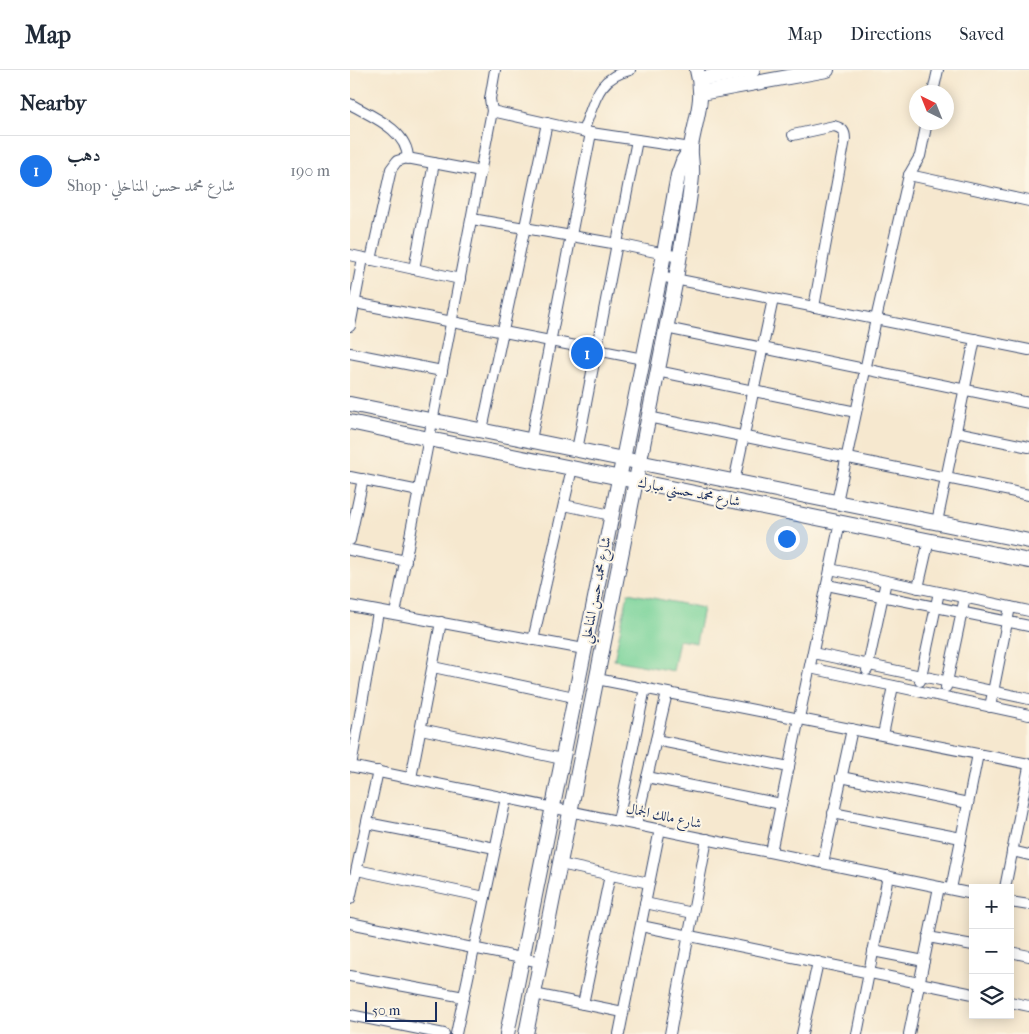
<!DOCTYPE html>
<meta charset="utf-8">
<style>
:root{--surface:#fff;--page:#f6f6f7;--text:#1f2937;--muted:#747a83;--line:#e0e1e3;--accent:#1a73e8}
body{margin:0;font-family:"IM FELL French Canon",Amiri,serif;background:var(--page);color:var(--text)}
.controls{position:absolute;right:15px;bottom:15px;display:grid;overflow:hidden;border-radius:0px;box-shadow:0 2px 12px #0003}
.controls button{width:45px;height:45px;display:grid;place-items:center;padding:0;border:0;border-bottom:1px solid var(--line);background:var(--surface);color:var(--text);font:25px sans-serif}
.compass{position:absolute;left:559px;top:15px;width:45px;height:45px;border-radius:50%;background:var(--surface);box-shadow:0 2px 12px #0003;rotate:317deg}
.scale{position:absolute;left:15px;bottom:12px;width:72px;box-sizing:border-box;padding-left:5px;border:2px solid #1b2f5e;border-top:0;font-size:14px;line-height:18px;white-space:nowrap;color:#1b2f5e;-webkit-text-stroke:4px #fcf5e5;paint-order:stroke}
.you{position:absolute;left:436px;top:468px;width:18px;height:18px;margin:-12px;border:4px solid #fff;border-radius:50%;background:#1a73e8;box-shadow:0 0 0 8px #1a73e833}
.badge{display:grid;place-items:center;width:32px;height:32px;border-radius:50%;background:var(--accent);color:#fff;font-size:16px;font-weight:700}
.pin{position:absolute;translate:-50% -50%;border:2px solid #fff;box-shadow:0 1px 5px #0006}
.list{margin:0;padding:0;list-style:none}
h2{display:flex;justify-content:space-between;align-items:center;height:65px;margin:0;padding:0 20px;font-size:21px}
h2 small{font-size:16px;font-weight:400;color:var(--muted)}
.list li{display:grid;grid-template-columns:32px 1fr auto;gap:15px;align-items:center;box-sizing:border-box;height:70px;padding:0 20px;border-top:1px solid var(--line)}
.list b{display:block;font-size:19px;white-space:nowrap}
.list p{margin:0;font-size:16px;white-space:nowrap;color:var(--muted)}
.list em{font-size:16px;font-style:normal;color:var(--muted)}
.icon{flex:none;width:28px;height:28px;fill:none;stroke:currentColor;stroke-width:2;stroke-linecap:round;stroke-linejoin:round}
.map{position:relative;flex:none;width:679px;height:964px;overflow:hidden}
header{display:flex;align-items:center;gap:30px;box-sizing:border-box;height:70px;padding:0 25px;background:var(--surface);border-bottom:1px solid var(--line)}
header strong{font-size:24px}
nav{display:flex;gap:28px;margin-inline-start:auto;font-size:18px}
main{display:flex}
aside{flex:1;background:var(--surface)}
.map>svg:first-child{display:block}
</style>
<header>
<strong>Map</strong>
<nav><a>Map</a><a>Directions</a><a>Saved</a></nav>
</header>
<main>
<aside>
<h2>Nearby<small></small></h2>
<ul class="list">
<li><span class="badge">1</span><div><b>دهب</b><p>Shop · شارع محمد حسن المناخلي</p></div><em>190 m</em></li>
</ul>
</aside>
<div class="map">
<svg width="679" height="964" viewBox="0 0 679 964">
<rect width="100%" height="100%" fill="#fcf5e5"/>
<filter id="ink" filterUnits="userSpaceOnUse"><feTurbulence type="fractalNoise" baseFrequency=".02" numOctaves="2"/><feDisplacementMap in="SourceGraphic" scale="10" xChannelSelector="R" yChannelSelector="G"/><feConvolveMatrix kernelMatrix="1 2 1 2 8 2 1 2 1" color-interpolation-filters="sRGB"/></filter>
<filter id="wash" filterUnits="userSpaceOnUse"><feTurbulence type="fractalNoise" baseFrequency=".0096" numOctaves="4" result="noise"/><feDisplacementMap in="SourceGraphic" scale="20" xChannelSelector="R" yChannelSelector="G"/><feGaussianBlur stdDeviation="1.12" result="paint"/><feColorMatrix in="noise" values="0 0 0 0 0 0 0 0 0 0 0 0 0 0 0 0 0 1.4 0 .05"/><feComposite in="paint" operator="in"/></filter>
<g filter="url(#wash)">
<rect width="100%" height="100%" fill="#f6e8cf"/>
<!-- green -->
<path fill="#79d39a" stroke="#4a817c" d="M 278,523 L 353,538 L 346,573 L 329,570 L 323,601 L 264,590 Z"/>
</g>
<g filter="url(#ink)">
<g fill="none" stroke-linecap="round" stroke-linejoin="round">
<defs>
<g id="minor">
<path d="M 583,22 L 588,0"/>
<path d="M 0,34 C 21,46 58,60 58,89"/>
<path d="M 142,41 L 241,63 L 341,78"/>
<path d="M 233,61 C 245,32 246,8 280,0"/>
<path d="M 443,65 L 484,56 C 492,58 495,61 495,69 L 464,237"/>
<path d="M 559,105 L 679,131"/>
<path d="M 122,149 L 268,174 L 329,187"/>
<path d="M 0,185 L 110,209"/>
<path d="M 21,190 L 41,99 L 47,91 L 57,88 L 131,102"/>
<path d="M 64,199 L 84,93"/>
<path d="M 310,206 L 679,280"/>
<path d="M 0,232 L 293,289"/>
<path d="M 0,256 L 13,188"/>
<path d="M 316,258 L 679,333"/>
<path d="M 0,283 L 92,301"/>
<path d="M 307,301 L 506,342"/>
<path d="M 298,347 L 679,425"/>
<path d="M 132,360 L 197,53"/>
<path d="M 606,362 L 679,377"/>
<path d="M 181,370 L 241,63"/>
<path d="M 227,380 L 287,70"/>
<path d="M 0,407 L 69,421"/>
<path d="M 384,412 L 423,229"/>
<path d="M 487,432 L 526,249 L 559,105 L 570,86 L 577,52"/>
<path d="M 214,435 L 261,445"/>
<path d="M 587,452 L 625,269"/>
<path d="M 0,470 L 13,409"/>
<path d="M 0,480 L 56,491"/>
<path d="M 480,499 L 679,541"/>
<path d="M 477,515 L 679,556"/>
<path d="M 568,518 L 579,470"/>
<path d="M 0,536 L 234,579"/>
<path d="M 45,544 L 142,41 L 140,29 L 145,0"/>
<path d="M 183,570 L 222,398"/>
<path d="M 463,583 L 679,629"/>
<path d="M 83,597 L 224,627"/>
<path d="M 460,598 L 679,645"/>
<path d="M 517,600 L 536,511"/>
<path d="M 247,609 L 679,694"/>
<path d="M 570,611 L 589,522"/>
<path d="M 596,617 L 615,527"/>
<path d="M 640,637 L 660,537"/>
<path d="M 71,659 L 212,689"/>
<path d="M 533,665 L 543,616"/>
<path d="M 306,670 L 439,697"/>
<path d="M 0,696 L 623,824"/>
<path d="M 1,696 L 28,542"/>
<path d="M 297,707 L 431,734"/>
<path d="M 491,707 L 618,733"/>
<path d="M 61,708 L 91,552"/>
<path d="M 483,743 L 611,768"/>
<path d="M 268,751 L 295,618"/>
<path d="M 17,753 L 145,778"/>
<path d="M 286,754 L 317,623"/>
<path d="M 662,781 L 679,785"/>
<path d="M 421,782 L 490,452"/>
<path d="M 473,793 L 502,659"/>
<path d="M 210,794 L 299,813"/>
<path d="M 7,800 L 135,827"/>
<path d="M 655,818 L 679,697"/>
<path d="M 601,819 L 628,684"/>
<path d="M 0,829 L 28,701"/>
<path d="M 660,832 L 679,835"/>
<path d="M 295,833 L 343,843"/>
<path d="M 0,853 L 191,892"/>
<path d="M 291,856 L 623,924"/>
<path d="M 578,867 L 623,875"/>
<path d="M 523,881 L 574,891"/>
<path d="M 660,882 L 679,886"/>
<path d="M 0,906 L 114,927"/>
<path d="M 184,924 L 273,942"/>
<path d="M 660,932 L 679,936"/>
<path d="M 233,934 L 260,805"/>
<path d="M 0,945 L 94,964"/>
<path d="M 106,964 L 156,728"/>
<path d="M 269,964 L 310,759"/>
<path d="M 320,964 L 357,769"/>
<path d="M 452,964 L 468,892"/>
<path d="M 507,964 L 538,806"/>
<path d="M 559,964 L 589,817"/>
</g>
<g id="tertiary">
<path d="M 350,9 L 403,0"/>
<path d="M 351,23 L 477,0"/>
<path d="M 0,334 L 679,471"/>
<path d="M 0,352 L 79,369 L 679,491"/>
<path d="M 157,964 L 310,206 L 328,105 L 333,91 L 341,78"/>
<path d="M 176,964 L 326,209 C 331,175 339,141 342,106 C 343,96 340,85 341,76 C 346,47 355,29 347,0"/>
</g>
</defs>
<!-- minor casing -->
<use href="#minor" stroke="#3c4b6f" stroke-width="12"/>
<!-- tertiary casing -->
<use href="#tertiary" stroke="#3c4b6f" stroke-width="16"/>
<!-- minor -->
<use href="#minor" stroke="#fff" stroke-width="10"/>
<!-- tertiary -->
<use href="#tertiary" stroke="#fff" stroke-width="14"/>
</g>
</g>
<g text-anchor="middle" dominant-baseline="central" stroke-width="4" stroke-linejoin="round" paint-order="stroke">
<!-- street labels -->
<g font-size="14" fill="#1b2f5e" stroke="#fcf5e5">
<text transform="translate(339 422) rotate(11)">شارع محمد حسني مبارك</text>
<text transform="translate(246 520) rotate(-79)">شارع محمد حسن المناخلي</text>
<text transform="translate(314 746) rotate(12)">شارع مالك الجمال</text>
</g>
</g>
</svg>
<div class="controls">
<button>+</button>
<button>−</button>
<button><svg class="icon" aria-label="layers" viewBox="0 0 24 24"><path d="M12 4l9 5-9 5-9-5zM3 14l9 5 9-5"/></svg></button>
</div>
<svg class="compass" viewBox="-18 -18 36 36"><path d="M0-13l5 13h-10z" fill="#e53935"/><path d="M0 13l5-13h-10z" fill="#747a83"/></svg>
<div class="scale">50 m</div>
<div class="you"></div>
<div class="pin badge" style="left:237px;top:283px">1</div>
</div>
</main>
